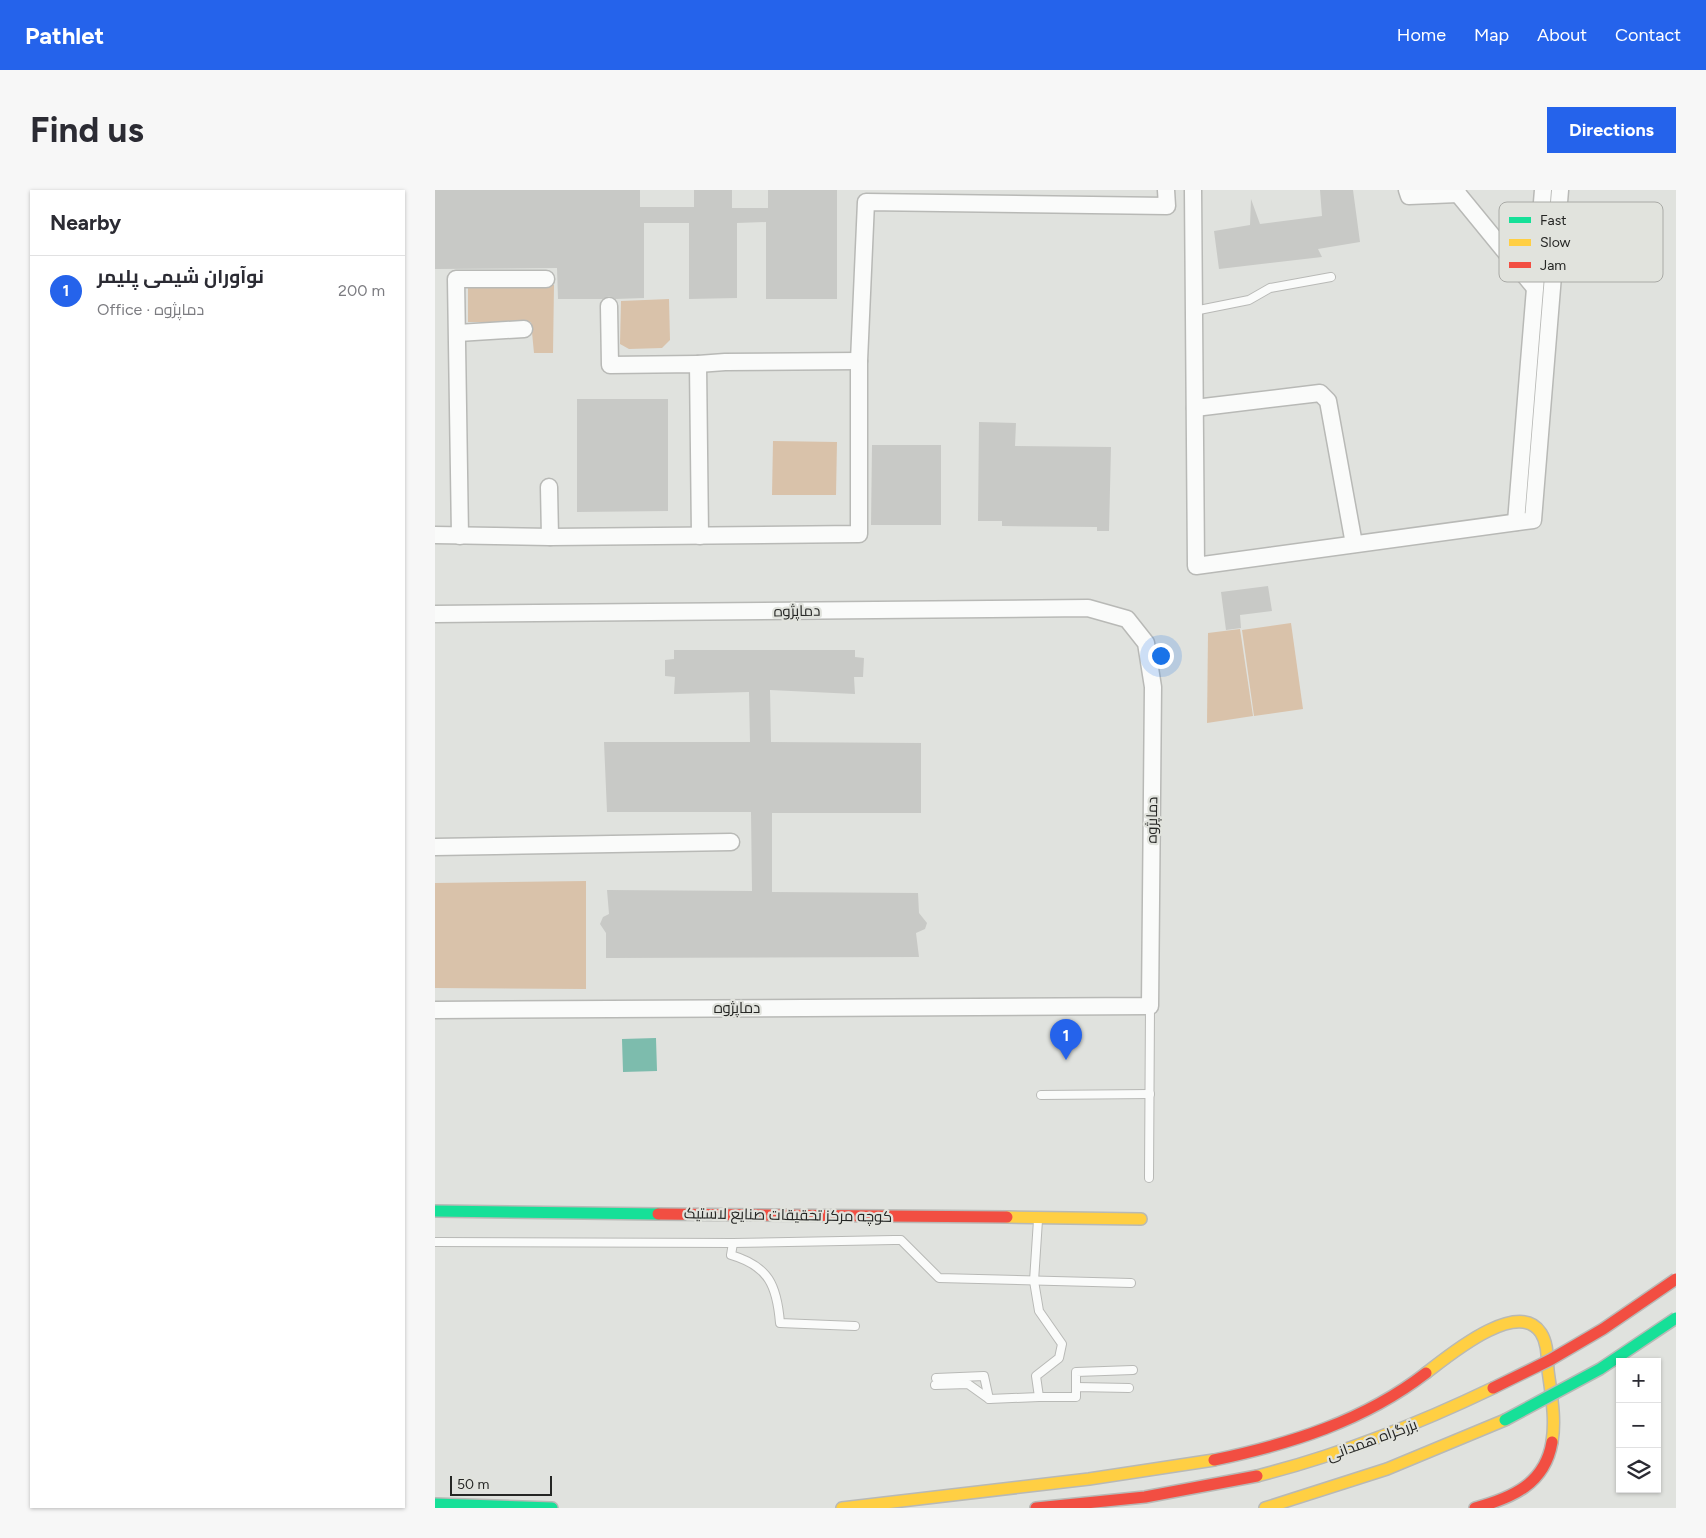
<!DOCTYPE html>
<meta charset="utf-8">
<style>
:root{--surface:#fff;--page:#f7f7f7;--text:#2b2b33;--muted:#7c7c81;--line:#e1e1e2;--accent:#2563eb}
body{margin:0;font-family:Figtree,Cairo,sans-serif;background:var(--page);color:var(--text)}
.controls{position:absolute;right:15px;bottom:15px;display:grid;overflow:hidden;border-radius:0px;box-shadow:0 1px 4px #0004}
.controls button{width:45px;height:45px;display:grid;place-items:center;padding:0;border:0;border-bottom:1px solid var(--line);background:var(--surface);color:var(--text);font:25px sans-serif}
.scale{position:absolute;left:15px;bottom:12px;width:102px;box-sizing:border-box;padding-left:5px;border:2px solid #252624;border-top:0;font-size:14px;line-height:18px;white-space:nowrap;color:#252624;-webkit-text-stroke:4px #e1e3dd;paint-order:stroke}
.you{position:absolute;left:725px;top:465px;width:18px;height:18px;margin:-12px;border:4px solid #fff;border-radius:50%;background:#1a73e8;box-shadow:0 0 0 8px #1a73e833}
.badge{display:grid;place-items:center;width:32px;height:32px;border-radius:50%;background:var(--accent);color:#fff;font-size:16px;font-weight:700}
.pin{position:absolute;translate:-50% -41px;filter:drop-shadow(0 1px 2px #0008)}
.pin::after{content:'';position:absolute;top:26px;width:18px;height:15px;background:inherit;clip-path:polygon(0 0,100% 0,50% 100%)}
.list{margin:0;padding:0;list-style:none}
h2{display:flex;justify-content:space-between;align-items:center;height:65px;margin:0;padding:0 20px;font-size:21px}
h2 small{font-size:16px;font-weight:400;color:var(--muted)}
.list li{display:grid;grid-template-columns:32px 1fr auto;gap:15px;align-items:center;box-sizing:border-box;height:70px;padding:0 20px;border-top:1px solid var(--line)}
.list b{display:block;font-size:19px;white-space:nowrap}
.list p{margin:0;font-size:16px;white-space:nowrap;color:var(--muted)}
.list em{font-size:16px;font-style:normal;color:var(--muted)}
.icon{flex:none;width:28px;height:28px;fill:none;stroke:currentColor;stroke-width:2;stroke-linecap:round;stroke-linejoin:round}
.map{position:relative;flex:none;width:1241px;height:1318px;overflow:hidden;border-radius:0px}
header{display:flex;align-items:center;gap:30px;box-sizing:border-box;height:70px;padding:0 25px;background:var(--accent);color:#fff}
header strong{font-size:24px}
nav{display:flex;gap:28px;margin-inline-start:auto;font-size:18px}
.intro{display:flex;align-items:center;justify-content:space-between;box-sizing:border-box;height:120px;padding:0 30px}
h1{margin:0;font-size:35px}
.button{padding:12px 22px;border-radius:0px;background:var(--accent);color:#fff;font-size:18px;font-weight:700}
main{display:flex;gap:30px;padding:0 30px}
aside{flex:1;background:var(--surface);border-radius:0px;box-shadow:0 1px 4px #0004}
.map>svg:first-child{display:block}
</style>
<header>
<strong>Pathlet</strong>
<nav><a>Home</a><a>Map</a><a>About</a><a>Contact</a></nav>
</header>
<div class="intro"><h1>Find us</h1><a class="button">Directions</a></div>
<main>
<aside>
<h2>Nearby<small></small></h2>
<ul class="list">
<li><span class="badge">1</span><div><b>نوآوران شیمی پلیمر</b><p>Office · دماپژوه</p></div><em>200 m</em></li>
</ul>
</aside>
<div class="map">
<svg width="1241" height="1318" viewBox="0 0 1241 1318">
<rect width="100%" height="100%" fill="#e0e2de"/>
<!-- green -->
<g fill="#d9c2aa">
<path d="M 119,95 L 118,163 L 99,163 L 96,132 L 33,132 L 33,98 Z"/>
<path d="M 234,109 L 235,150 L 227,158 L 194,159 L 185,154 L 186,111 Z"/>
<path d="M 338,251 L 402,252 L 401,305 L 337,305 Z"/>
<path d="M 856,433 L 868,519 L 819,526 L 807,440 Z"/>
<path d="M 805,439 L 818,526 L 772,533 L 773,443 Z"/>
<path d="M 151,691 L 151,799 L 0,798 L 0,693 Z"/>
</g>
<!-- water -->
<path fill="#7dbcad" d="M 221,848 L 222,881 L 188,882 L 187,849 Z"/>
<!-- building -->
<g fill="#c8c9c6">
<path d="M 0,0 L 205,0 L 205,17 L 259,17 L 259,0 L 297,0 L 297,18 L 333,18 L 333,0 L 402,0 L 402,109 L 331,109 L 331,32 L 302,33 L 302,108 L 254,109 L 254,33 L 209,33 L 209,108 L 180,109 L 174,106 L 168,109 L 123,109 L 122,78 L 0,79 Z"/>
<path d="M 885,0 L 918,0 L 925,52 L 883,59 L 887,67 L 784,79 L 779,41 L 815,35 L 816,9 L 825,34 L 887,26 Z"/>
<path d="M 142,209 L 233,209 L 233,321 L 142,322 Z"/>
<path d="M 544,232 L 581,233 L 580,256 L 676,257 L 674,341 L 662,341 L 662,337 L 567,336 L 567,331 L 543,331 Z"/>
<path d="M 437,255 L 506,255 L 506,335 L 436,335 Z"/>
<path d="M 833,396 L 837,421 L 805,425 L 806,438 L 791,440 L 786,402 Z"/>
<path d="M 239,460 L 420,460 L 420,467 L 429,468 L 428,487 L 419,487 L 420,504 L 335,500 L 336,552 L 486,553 L 486,623 L 337,623 L 337,702 L 483,703 L 484,723 L 492,733 L 490,739 L 481,743 L 484,767 L 171,768 L 171,743 L 165,734 L 168,727 L 174,724 L 172,700 L 317,701 L 316,622 L 172,622 L 169,552 L 315,552 L 314,502 L 239,504 L 240,487 L 230,486 L 230,470 L 239,469 Z"/>
</g>
<g fill="none" stroke-linecap="round" stroke-linejoin="round">
<defs>
<g id="lane">
<path d="M 759,121 L 814,110 L 835,98 L 896,87"/>
<path d="M 606,905 L 715,904"/>
<path d="M 714,988 L 715,816"/>
<path d="M 0,1052 L 298,1053 L 459,1050 L 466,1050 L 504,1088 L 696,1093"/>
<path d="M 298,1053 L 296,1065 C 334,1076 342,1096 345,1133 L 420,1136"/>
<path d="M 501,1188 L 549,1186 L 554,1209"/>
<path d="M 500,1195 L 533,1194 L 554,1209 L 604,1207 L 601,1186 L 624,1168 L 627,1154 L 604,1121 L 599,1091 L 603,1030"/>
<path d="M 641,1197 L 641,1182 L 698,1180"/>
<path d="M 604,1207 L 641,1207 L 641,1197 L 694,1198"/>
</g>
<g id="street">
<path d="M 758,0 L 761,376 L 1098,330 L 1125,0"/>
<path d="M 972,0 L 974,6 L 1023,4 L 1022,0"/>
<path d="M 1023,4 L 1100,98"/>
<path d="M 174,116 L 175,175 L 263,174 L 265,346"/>
<path d="M 23,143 L 89,139"/>
<path d="M 263,174 L 290,172 L 424,171"/>
<path d="M 760,218 L 885,203 L 893,211 L 919,354"/>
<path d="M 114,297 L 115,347"/>
<path d="M 1081,332 L 1108,0"/>
<path d="M 0,345 L 115,347 L 424,344 L 424,171 L 431,12 L 732,16 L 731,0"/>
<path d="M 25,346 L 21,89 L 111,89"/>
<path d="M 0,424 L 653,418 L 692,429 L 711,453 L 718,497 L 715,816 L 0,820"/>
<path d="M 0,657 L 296,652"/>
</g>
<g id="fast">
<path d="M 0,1021 L 223,1024"/>
<path d="M 0,1314 L 117,1318"/>
</g>
<g id="slow">
<path d="M 572,1027 L 706,1029"/>
<path d="M 991,1183 C 1012,1167 1083,1107 1106,1143 C 1113,1154 1112,1168 1113,1180 C 1116,1204 1121,1228 1117,1252"/>
<path d="M 822,1286 C 905,1265 981,1235 1058,1198"/>
<path d="M 407,1318 L 654,1289 L 779,1270"/>
<path d="M 830,1318 L 952,1279 L 1070,1230"/>
</g>
<g id="jam">
<path d="M 223,1024 L 572,1027"/>
<path d="M 779,1270 C 855,1254 929,1231 991,1183"/>
<path d="M 601,1318 L 710,1307 L 822,1286"/>
<path d="M 1040,1318 C 1077,1308 1110,1294 1117,1252"/>
</g>
</defs>
<!-- lane casing -->
<use href="#lane" stroke="#b8b9b6" stroke-width="10"/>
<!-- street casing -->
<use href="#street" stroke="#b8b9b6" stroke-width="19"/>
<!-- fast casing -->
<use href="#fast" stroke="#b8b9b6" stroke-width="14"/>
<!-- slow casing -->
<use href="#slow" stroke="#b8b9b6" stroke-width="14"/>
<!-- jam casing -->
<use href="#jam" stroke="#b8b9b6" stroke-width="14"/>
<!-- lane -->
<use href="#lane" stroke="#fafbfa" stroke-width="8"/>
<!-- street -->
<use href="#street" stroke="#fafbfa" stroke-width="16"/>
<!-- fast -->
<use href="#fast" stroke="#16e098" stroke-width="11"/>
<!-- slow -->
<use href="#slow" stroke="#ffcf43" stroke-width="11"/>
<!-- jam -->
<use href="#jam" stroke="#f24e42" stroke-width="11"/>
<defs>
<path id="fast-bridge" d="M 1070,1230 L 1165,1179 L 1241,1128"/>
<path id="jam-bridge" d="M 1058,1198 L 1115,1170 L 1168,1139 L 1241,1089"/>
</defs>
<!-- fast-bridge casing -->
<use href="#fast-bridge" stroke="#b8b9b6" stroke-width="14" stroke-linecap="butt"/>
<!-- jam-bridge casing -->
<use href="#jam-bridge" stroke="#b8b9b6" stroke-width="14" stroke-linecap="butt"/>
<!-- fast-bridge -->
<use href="#fast-bridge" stroke="#16e098" stroke-width="11"/>
<!-- jam-bridge -->
<use href="#jam-bridge" stroke="#f24e42" stroke-width="11"/>
</g>
<g text-anchor="middle" dominant-baseline="central" stroke-width="4.5" stroke-linejoin="round" paint-order="stroke">
<!-- street labels -->
<g font-size="15" fill="#252624" stroke="#e1e3dd">
<text transform="translate(362 421) rotate(-1)">دماپژوه</text>
<text transform="translate(717 630) rotate(-89)">دماپژوه</text>
<text x="302" y="818">دماپژوه</text>
<text transform="translate(353 1025) rotate(1)">کوچه مرکز تحقیقات صنایع لاستیک</text>
<text transform="translate(937 1250) rotate(-20)">بزرگراه همدانی</text>
</g>
</g>
<!-- legend -->
<rect x="1064" y="12" width="164" height="80" rx="8" fill="#e1e3dd" stroke="#a9aaa6" stroke-width="1"/>
<rect x="1074" y="27" width="22" height="6" fill="#16e098"/>
<rect x="1074" y="49" width="22" height="7" fill="#ffcf43"/>
<rect x="1074" y="72" width="22" height="6" fill="#f24e42"/>
<g font-size="14" fill="#252624">
<text x="1105" y="35">Fast</text>
<text x="1105" y="57">Slow</text>
<text x="1105" y="80">Jam</text>
</g>
</svg>
<div class="controls">
<button>+</button>
<button>−</button>
<button><svg class="icon" aria-label="layers" viewBox="0 0 24 24"><path d="M12 4l9 5-9 5-9-5zM3 14l9 5 9-5"/></svg></button>
</div>
<div class="scale">50 m</div>
<div class="you"></div>
<div class="pin badge" style="left:631px;top:870px">1</div>
</div>
</main>
